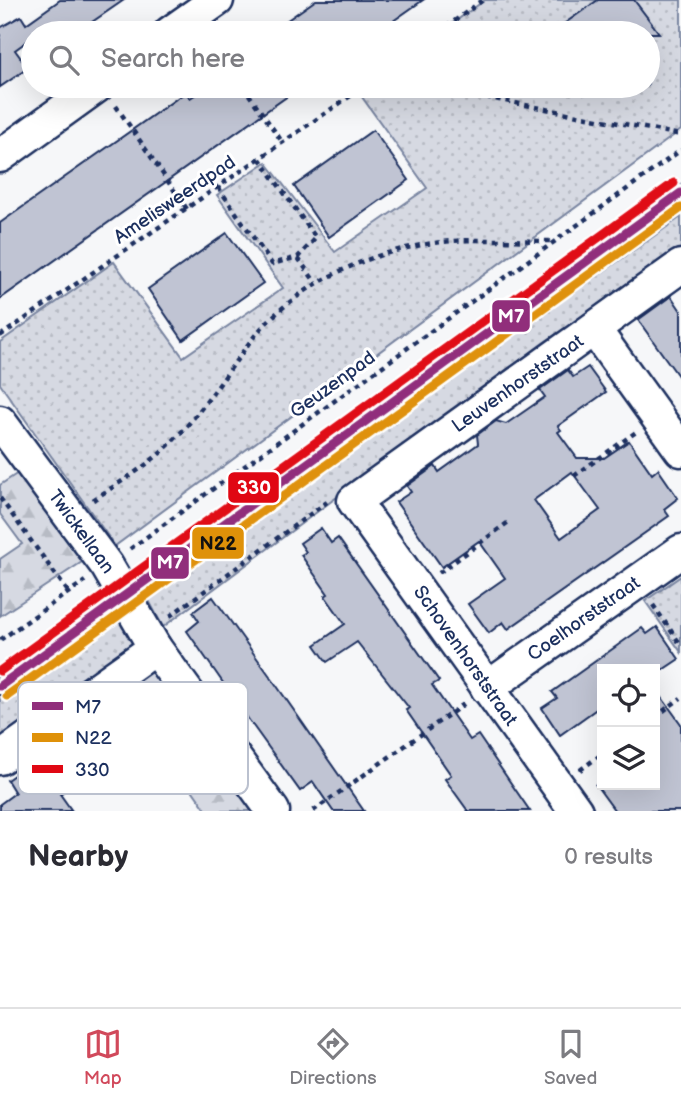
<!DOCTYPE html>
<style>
:root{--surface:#fff;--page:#f2f2f3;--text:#2b2b33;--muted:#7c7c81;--line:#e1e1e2;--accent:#d1495b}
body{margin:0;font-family:"Balsamiq Sans",sans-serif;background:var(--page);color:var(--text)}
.controls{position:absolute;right:21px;bottom:21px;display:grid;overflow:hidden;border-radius:0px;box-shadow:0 7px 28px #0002}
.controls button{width:63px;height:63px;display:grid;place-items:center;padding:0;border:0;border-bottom:2px solid var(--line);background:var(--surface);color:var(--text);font:35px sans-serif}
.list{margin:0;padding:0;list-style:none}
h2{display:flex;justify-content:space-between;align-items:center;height:91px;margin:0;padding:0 28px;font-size:30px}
h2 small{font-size:23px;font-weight:400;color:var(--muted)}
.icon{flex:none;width:38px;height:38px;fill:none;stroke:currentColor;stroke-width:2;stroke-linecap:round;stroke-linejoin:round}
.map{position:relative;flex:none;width:681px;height:811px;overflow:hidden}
.search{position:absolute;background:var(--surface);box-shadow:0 7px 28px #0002;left:21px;right:21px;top:21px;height:77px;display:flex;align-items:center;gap:18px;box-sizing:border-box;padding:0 24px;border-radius:38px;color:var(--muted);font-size:26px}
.sheet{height:196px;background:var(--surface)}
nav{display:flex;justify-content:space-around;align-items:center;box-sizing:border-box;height:98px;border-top:2px solid var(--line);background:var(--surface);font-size:19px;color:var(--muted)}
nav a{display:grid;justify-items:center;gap:4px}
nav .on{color:var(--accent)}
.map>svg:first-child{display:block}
</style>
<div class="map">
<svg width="681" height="811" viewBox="0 0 681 811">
<defs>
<pattern id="grass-dots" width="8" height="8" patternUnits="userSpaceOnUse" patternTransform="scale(1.75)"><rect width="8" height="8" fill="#d6d9e2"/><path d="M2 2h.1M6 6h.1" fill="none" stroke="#b7bbc4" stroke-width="1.8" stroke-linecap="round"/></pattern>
<pattern id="forest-firs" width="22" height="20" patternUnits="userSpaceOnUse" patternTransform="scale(1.75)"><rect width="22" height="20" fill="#d6d9e2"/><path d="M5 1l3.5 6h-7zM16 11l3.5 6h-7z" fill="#b7bbc4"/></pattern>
</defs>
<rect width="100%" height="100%" fill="#f6f7f9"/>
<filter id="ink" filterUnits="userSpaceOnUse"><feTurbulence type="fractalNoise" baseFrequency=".0143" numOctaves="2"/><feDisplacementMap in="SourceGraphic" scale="14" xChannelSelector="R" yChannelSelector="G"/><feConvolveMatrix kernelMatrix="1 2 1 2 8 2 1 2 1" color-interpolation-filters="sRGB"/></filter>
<g filter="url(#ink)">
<!-- grass -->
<g fill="url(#grass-dots)" stroke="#7884a0" stroke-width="2">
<path d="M 485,0 L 681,0 L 681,130 L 115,546 L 0,384 L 0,342 L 114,262 L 183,357 L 283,288 L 217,195 L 266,162 L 335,252 L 427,188 L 357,90 L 364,86 L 648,86 L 648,33 L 439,33 Z"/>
<path d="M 681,217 L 681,249 L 543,343 L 163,627 L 146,595 Z"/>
<path d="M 681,576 L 681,652 L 645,601 Z"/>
<path d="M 119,614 L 139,642 L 0,740 L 0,697 Z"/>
</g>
<!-- forest -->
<g fill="url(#forest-firs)" stroke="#7884a0" stroke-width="2">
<path d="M 21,471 L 85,560 L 0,616 L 0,559 L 22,544 L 0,514 L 0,485 Z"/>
<path d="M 156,667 L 257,811 L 207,811 L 123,691 Z"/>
</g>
<!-- building -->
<g fill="#c0c4d3" stroke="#1b2f5e" stroke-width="2" fill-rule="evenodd">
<path d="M 60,0 L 124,0 L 76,33 L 33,33 L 33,37 L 15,50 L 28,68 L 0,87 L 0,28 L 21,16 L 26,24 Z"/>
<path d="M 316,0 L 423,0 L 376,33 L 269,33 Z"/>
<path d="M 598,0 L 634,0 L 659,33 L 551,33 Z"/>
<path d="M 208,86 L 302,86 L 0,299 L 0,223 L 186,92 L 190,98 Z"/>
<path d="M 373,130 L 409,180 L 329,237 L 294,186 Z"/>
<path d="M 227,233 L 263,283 L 183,340 L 148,289 Z"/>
<path d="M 671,296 L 681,311 L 681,380 L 638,320 Z"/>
<path d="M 588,367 L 606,392 L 558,426 L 561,430 L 558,432 L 577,458 L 604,458 L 629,441 L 652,474 L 658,469 L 678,498 L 664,509 L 669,516 L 508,629 L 503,622 L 489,633 L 468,604 L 505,578 L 479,541 L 442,567 L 396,502 L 411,492 L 407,486 L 435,466 L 439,472 L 478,444 L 477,435 L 496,421 L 506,424 L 545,397 L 540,390 L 568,370 L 573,377 ZM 572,472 L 600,510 L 561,538 L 534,500 Z"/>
<path d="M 321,528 L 331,543 L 338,538 L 439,681 L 432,685 L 470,740 L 478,735 L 530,811 L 468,811 L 445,779 L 451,775 L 406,710 L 409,708 L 357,642 L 327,662 L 315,645 L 345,624 L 325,596 L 328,594 L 301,555 L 306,552 L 300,543 Z"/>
<path d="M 213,597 L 272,679 L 364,811 L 333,811 L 313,782 L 300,791 L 251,723 L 187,631 L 199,621 L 193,612 Z"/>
<path d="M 657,627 L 679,659 L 664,669 L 602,669 L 602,705 L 560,735 L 542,708 L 557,698 L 552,692 L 642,628 L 647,634 Z"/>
<path d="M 655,688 L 681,724 L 681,811 L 615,811 L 596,785 L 655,785 Z"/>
<path d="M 108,708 L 117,721 L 127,715 L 142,735 L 60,794 L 72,811 L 0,811 L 0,804 L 15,793 L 7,780 Z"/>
</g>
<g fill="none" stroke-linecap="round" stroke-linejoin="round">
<defs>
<path id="lane" d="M 0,686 L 681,193"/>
<g id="street">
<path d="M 170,33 L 217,0"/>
<path d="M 0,156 L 97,86"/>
<path d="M 594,329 L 681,450"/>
<path d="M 0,422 L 107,566 L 155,648 L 273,811"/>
<path d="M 487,688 L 681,551"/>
<path d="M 0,758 L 155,648"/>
<path d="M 576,811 L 354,501 L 681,266"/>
</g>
</defs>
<!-- lane casing -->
<use href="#lane" stroke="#1b2f5e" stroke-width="21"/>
<!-- street casing -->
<use href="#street" stroke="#1b2f5e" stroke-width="37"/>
<!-- path -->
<g stroke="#1b2f5e" stroke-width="4.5" stroke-dasharray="5 5" stroke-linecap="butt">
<path d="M 438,33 L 483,0"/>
<path d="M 243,86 L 283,143"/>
<path d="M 427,86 L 681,135"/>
<path d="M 116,106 L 187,209"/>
<path d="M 218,187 L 272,264 L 298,257 L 316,238 L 260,159"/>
<path d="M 298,258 L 316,283"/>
<path d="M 0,336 L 365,86"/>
<path d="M 574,476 L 636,432"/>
<path d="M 0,498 L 69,593"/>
<path d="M 93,500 C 120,482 148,466 170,444 C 201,413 224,377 249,343 C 293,285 370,250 442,242 C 478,238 517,241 553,241"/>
<path d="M 130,549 L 681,150"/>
<path d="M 439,573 L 510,521"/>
<path d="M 653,605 L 681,645"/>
<path d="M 170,616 L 327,502"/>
<path d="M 0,640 L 85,581"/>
<path d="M 655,717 L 681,698"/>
<path d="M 580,770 L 602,754"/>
<path d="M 313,811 L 464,704"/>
</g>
<!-- lane -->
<use href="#lane" stroke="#fff" stroke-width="16"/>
<!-- street -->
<use href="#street" stroke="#fff" stroke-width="32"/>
<defs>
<path id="bus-1" d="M 0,686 L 681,193"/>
<path id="bus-2" d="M 7,696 L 681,208"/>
<path id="bus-3" d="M 0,671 L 674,183"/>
</defs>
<!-- bus-1 casing -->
<use href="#bus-1" stroke="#fff" stroke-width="14"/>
<!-- bus-2 casing -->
<use href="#bus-2" stroke="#fff" stroke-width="14"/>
<!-- bus-3 casing -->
<use href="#bus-3" stroke="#fff" stroke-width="14"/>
<!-- bus-1 -->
<use href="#bus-1" stroke="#912e7b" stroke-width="9"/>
<!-- bus-2 -->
<use href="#bus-2" stroke="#df9109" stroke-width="9"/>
<!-- bus-3 -->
<use href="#bus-3" stroke="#e00713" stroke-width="9"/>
</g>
</g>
<g text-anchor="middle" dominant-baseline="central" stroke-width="6" stroke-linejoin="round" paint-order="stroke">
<!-- street labels -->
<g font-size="19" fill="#1b2f5e" stroke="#fff">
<text transform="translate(175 200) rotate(-34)">Amelisweerdpad</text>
<text transform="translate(518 384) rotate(-35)">Leuvenhorststraat</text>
<text transform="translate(333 385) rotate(-36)">Geuzenpad</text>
<text transform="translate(81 532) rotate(54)">Twickellaan</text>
<text transform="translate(584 619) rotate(-35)">Coelhorststraat</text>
<text transform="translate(465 656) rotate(55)">Schovenhorststraat</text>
</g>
</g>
<!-- legend -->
<rect x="18" y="682" width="230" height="112" rx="10" fill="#fff" stroke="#bbc1cf" stroke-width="2"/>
<rect x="32" y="702" width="31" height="8" fill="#912e7b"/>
<rect x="32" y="733" width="31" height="9" fill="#df9109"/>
<rect x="32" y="765" width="31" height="8" fill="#e00713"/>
<g font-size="19" fill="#1b2f5e">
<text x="75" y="713">M7</text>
<text x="75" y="744">N22</text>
<text x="75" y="776">330</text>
</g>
<g stroke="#fff" stroke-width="2.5">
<rect x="491" y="299" width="40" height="34" rx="7" fill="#912e7b"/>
<rect x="227" y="471" width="53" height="33" rx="7" fill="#e00713"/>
<rect x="191" y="526" width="54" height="34" rx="7" fill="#df9109"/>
<rect x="150" y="546" width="40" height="34" rx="7" fill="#912e7b"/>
</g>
<g font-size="19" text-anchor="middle" font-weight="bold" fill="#fff">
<text x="511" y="323">M7</text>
<text x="254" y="494">330</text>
<text x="170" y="569">M7</text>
</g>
<g font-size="19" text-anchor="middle" font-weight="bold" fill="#111">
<text x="218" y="550">N22</text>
</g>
</svg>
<div class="controls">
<button><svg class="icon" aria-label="locate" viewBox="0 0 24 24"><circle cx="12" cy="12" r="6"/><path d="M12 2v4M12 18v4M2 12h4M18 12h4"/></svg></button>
<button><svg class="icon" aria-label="layers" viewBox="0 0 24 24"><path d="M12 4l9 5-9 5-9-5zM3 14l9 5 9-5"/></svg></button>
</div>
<div class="search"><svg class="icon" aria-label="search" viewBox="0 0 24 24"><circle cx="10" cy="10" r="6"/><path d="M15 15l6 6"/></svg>Search here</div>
</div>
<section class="sheet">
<h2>Nearby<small>0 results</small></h2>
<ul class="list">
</ul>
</section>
<nav>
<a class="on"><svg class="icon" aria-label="map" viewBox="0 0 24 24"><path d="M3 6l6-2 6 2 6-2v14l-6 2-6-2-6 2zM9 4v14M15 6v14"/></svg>Map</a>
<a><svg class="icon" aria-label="directions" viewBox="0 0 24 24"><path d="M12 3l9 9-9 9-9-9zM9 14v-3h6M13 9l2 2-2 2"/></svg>Directions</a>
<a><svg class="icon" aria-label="saved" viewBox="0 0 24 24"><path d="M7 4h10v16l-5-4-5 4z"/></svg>Saved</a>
</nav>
